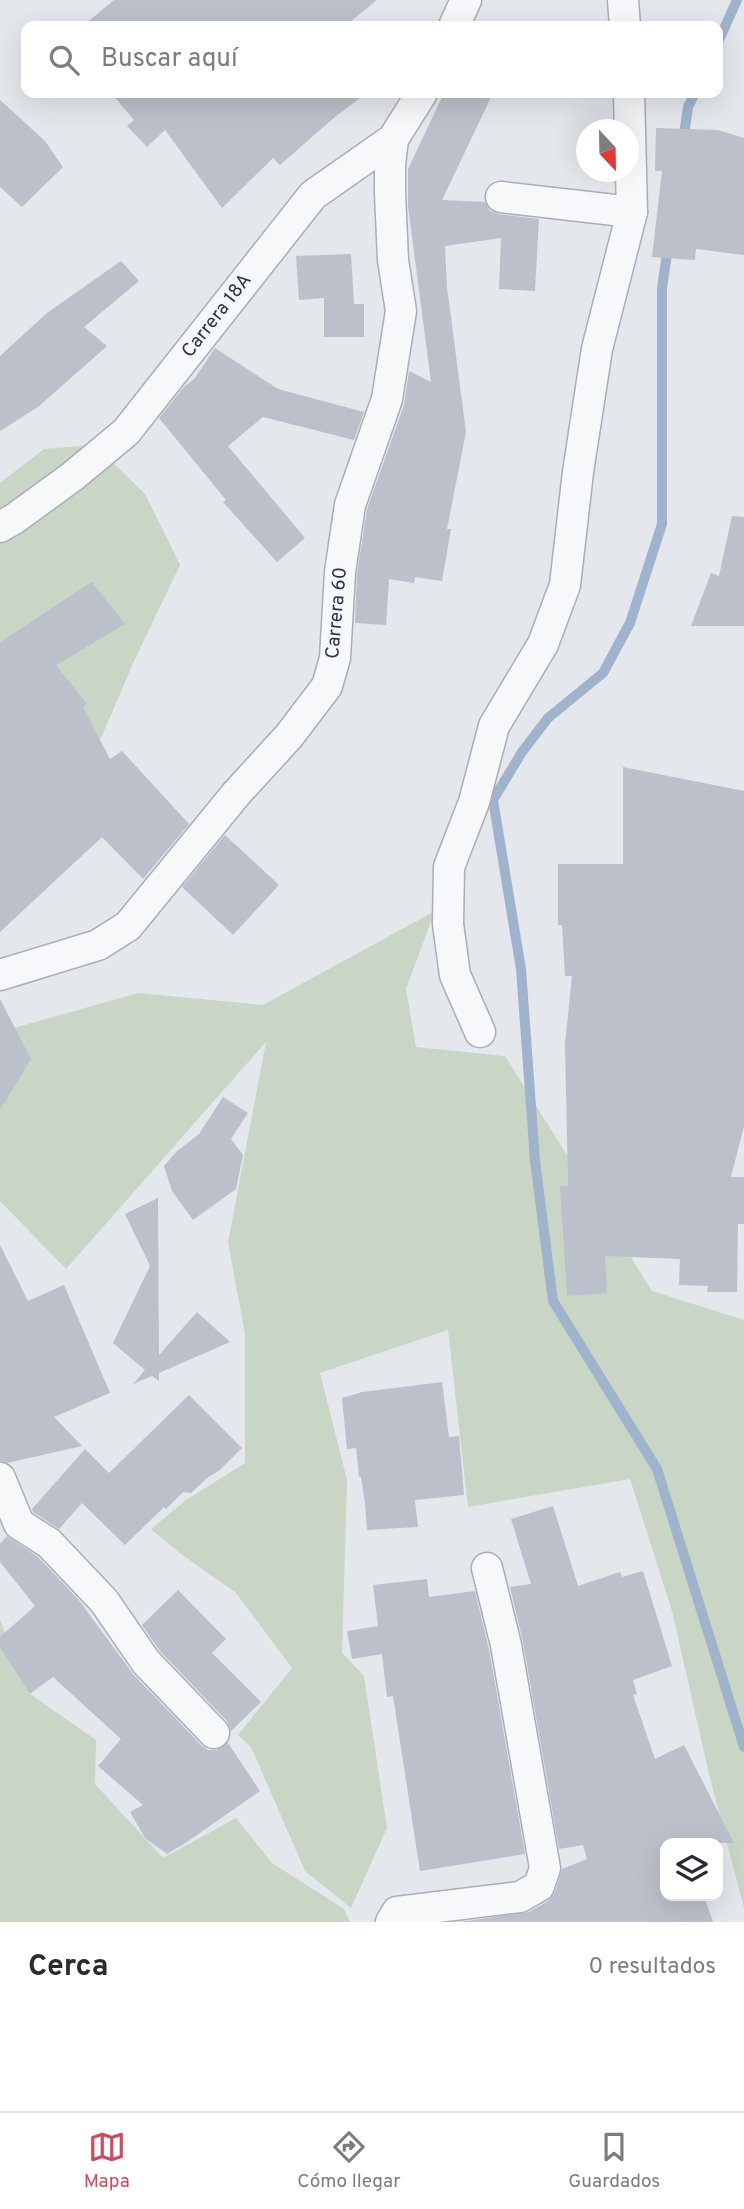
<!DOCTYPE html>
<html lang="es">
<meta charset="utf-8">
<style>
:root{--surface:#fff;--page:#f7f7f7;--text:#2b2b33;--muted:#7c7c81;--line:#e1e1e2;--accent:#d1495b}
body{margin:0;font-family:Overpass,sans-serif;background:var(--page);color:var(--text)}
.controls{position:absolute;right:21px;bottom:21px;display:grid;overflow:hidden;border-radius:14px;box-shadow:0 7px 28px #0002}
.controls button{width:63px;height:63px;display:grid;place-items:center;padding:0;border:0;border-bottom:2px solid var(--line);background:var(--surface);color:var(--text);font:35px sans-serif}
.compass{position:absolute;left:576px;top:119px;width:63px;height:63px;border-radius:50%;background:var(--surface);box-shadow:0 7px 28px #0002;rotate:158deg}
.list{margin:0;padding:0;list-style:none}
h2{display:flex;justify-content:space-between;align-items:center;height:91px;margin:0;padding:0 28px;font-size:30px}
h2 small{font-size:23px;font-weight:400;color:var(--muted)}
.icon{flex:none;width:38px;height:38px;fill:none;stroke:currentColor;stroke-width:2;stroke-linecap:round;stroke-linejoin:round}
.map{position:relative;flex:none;width:744px;height:1922px;overflow:hidden}
.search{position:absolute;background:var(--surface);box-shadow:0 7px 28px #0002;left:21px;right:21px;top:21px;height:77px;display:flex;align-items:center;gap:18px;box-sizing:border-box;padding:0 24px;border-radius:14px;color:var(--muted);font-size:26px}
.sheet{height:189px;background:var(--surface)}
nav{display:flex;justify-content:space-around;align-items:center;box-sizing:border-box;height:98px;border-top:2px solid var(--line);background:var(--surface);font-size:19px;color:var(--muted)}
nav a{display:grid;justify-items:center;gap:4px}
nav .on{color:var(--accent)}
.map>svg:first-child{display:block}
</style>
<div class="map">
<svg width="744" height="1922" viewBox="0 0 744 1922">
<rect width="100%" height="100%" fill="#e4e7ec"/>
<!-- green -->
<g fill="#c9d6c5">
<path d="M 95,445 L 145,494 L 180,565 L 135,659 L 101,738 L 50,726 L 0,686 L 0,483 L 44,449 Z"/>
<path d="M 435,911 L 406,989 L 416,1047 L 505,1056 L 652,1291 L 744,1320 L 744,1908 L 709,1774 L 672,1611 L 630,1479 L 468,1507 L 448,1330 L 320,1373 L 347,1480 L 342,1653 L 364,1676 L 387,1828 L 351,1908 L 305,1871 L 251,1747 L 238,1735 L 292,1668 L 236,1593 L 177,1551 L 151,1529 L 186,1500 L 245,1463 L 245,1334 L 228,1242 L 266,1042 L 66,1269 L 0,1201 L 0,1032 L 138,993 L 263,1005 Z"/>
<path d="M 0,1620 L 30,1694 L 96,1740 L 95,1784 L 163,1858 L 236,1818 L 272,1863 L 344,1909 L 350,1922 L 0,1922 Z"/>
</g>
<g fill="none" stroke-linecap="round" stroke-linejoin="round">
<!-- stream -->
<g stroke="#9fb4cc" stroke-width="10">
<path d="M 718,42 L 737,0"/>
<path d="M 683,141 L 688,107 L 695,93"/>
<path d="M 668,247 L 662,288 L 662,524 L 630,623 L 603,673 L 548,718 L 522,752 L 493,800 L 521,969 L 535,1161 L 553,1301 L 657,1469 L 744,1747"/>
</g>
</g>
<!-- building -->
<g fill="#bbc0ca">
<path d="M 114,0 L 377,0 L 345,26 L 83,26 Z"/>
<path d="M 111,93 L 367,93 L 336,116 L 280,165 L 273,158 L 222,208 L 165,130 L 147,147 L 127,126 L 134,120 Z"/>
<path d="M 444,93 L 493,93 L 442,200 L 485,202 L 490,211 L 498,214 L 539,219 L 535,291 L 499,289 L 501,238 L 445,246 L 447,287 L 466,432 L 447,529 L 451,529 L 442,581 L 415,577 L 414,583 L 389,579 L 386,625 L 355,623 L 357,574 L 367,509 L 404,405 L 409,371 L 431,382 L 408,206 L 408,169 Z"/>
<path d="M 0,100 L 45,141 L 63,167 L 22,207 L 0,187 Z"/>
<path d="M 656,128 L 718,130 L 744,138 L 744,255 L 696,249 L 695,260 L 652,257 L 662,171 L 655,171 Z"/>
<path d="M 351,254 L 354,304 L 364,304 L 364,337 L 324,337 L 324,298 L 299,300 L 296,256 Z"/>
<path d="M 121,261 L 139,281 L 84,327 L 107,346 L 38,407 L 0,431 L 0,356 L 47,313 Z"/>
<path d="M 215,348 L 278,389 L 364,412 L 354,440 L 263,417 L 228,446 L 305,538 L 277,562 L 223,502 L 226,500 L 159,418 L 184,387 L 195,378 Z"/>
<path d="M 732,516 L 744,517 L 744,626 L 691,626 L 711,573 L 719,576 Z"/>
<path d="M 92,582 L 125,624 L 56,665 L 87,704 L 83,707 L 110,759 L 122,751 L 189,824 L 143,879 L 102,837 L 0,932 L 0,642 Z"/>
<path d="M 623,767 L 744,791 L 744,1126 L 731,1177 L 744,1177 L 744,1224 L 738,1224 L 737,1292 L 707,1292 L 708,1286 L 679,1285 L 680,1259 L 605,1256 L 607,1293 L 567,1296 L 560,1186 L 568,1186 L 565,1044 L 572,976 L 565,976 L 562,925 L 558,925 L 558,864 L 623,864 Z"/>
<path d="M 225,835 L 279,885 L 233,935 L 182,887 Z"/>
<path d="M 0,999 L 31,1059 L 0,1110 Z"/>
<path d="M 223,1097 L 248,1113 L 231,1139 L 243,1155 L 236,1189 L 193,1220 L 172,1191 L 164,1166 L 177,1151 L 199,1134 Z"/>
<path d="M 158,1198 L 159,1355 L 197,1312 L 230,1342 L 159,1373 L 159,1381 L 152,1376 L 133,1384 L 145,1370 L 113,1343 L 150,1266 L 125,1214 Z"/>
<path d="M 0,1245 L 28,1301 L 64,1285 L 110,1393 L 54,1417 L 82,1446 L 7,1463 L 0,1461 Z"/>
<path d="M 442,1382 L 449,1437 L 459,1436 L 464,1495 L 415,1500 L 418,1527 L 367,1530 L 365,1503 L 361,1477 L 359,1477 L 356,1448 L 347,1449 L 342,1398 L 362,1392 Z"/>
<path d="M 189,1395 L 242,1448 L 220,1470 L 207,1478 L 191,1493 L 183,1492 L 166,1509 L 164,1507 L 125,1545 L 82,1503 L 59,1529 L 33,1512 L 32,1509 L 85,1449 L 109,1473 Z"/>
<path d="M 553,1506 L 578,1586 L 620,1572 L 622,1577 L 643,1571 L 672,1666 L 633,1680 L 637,1694 L 633,1695 L 655,1759 L 684,1745 L 734,1843 L 665,1843 L 665,1896 L 704,1896 L 713,1922 L 460,1922 L 529,1912 L 548,1901 L 555,1892 L 562,1869 L 587,1859 L 583,1845 L 559,1849 L 523,1642 L 510,1587 L 531,1584 L 511,1519 Z"/>
<path d="M 7,1536 L 38,1557 L 78,1599 L 133,1674 L 201,1745 L 208,1750 L 217,1750 L 228,1743 L 260,1791 L 187,1842 L 167,1854 L 145,1838 L 130,1812 L 143,1805 L 98,1766 L 121,1739 L 53,1677 L 30,1694 L 0,1647 L 0,1637 L 35,1606 L 0,1562 L 0,1544 Z"/>
<path d="M 427,1579 L 429,1597 L 475,1591 L 489,1649 L 525,1854 L 420,1871 L 393,1696 L 387,1697 L 382,1654 L 352,1659 L 347,1631 L 378,1626 L 373,1585 Z"/>
<path d="M 178,1590 L 226,1639 L 212,1653 L 261,1702 L 231,1731 L 227,1721 L 160,1651 L 142,1625 Z"/>
</g>
<g fill="none" stroke-linecap="round" stroke-linejoin="round">
<defs>
<g id="street">
<path d="M 623,0 L 625,26"/>
<path d="M 454,26 L 466,0"/>
<path d="M 501,197 L 632,212"/>
<path d="M 0,527 L 14,519 L 73,476 L 126,432 L 313,195 L 393,139 L 422,93"/>
<path d="M 0,975 L 98,945 L 128,926 L 236,794 L 289,736 L 327,686 L 335,658 L 340,572 L 350,505 L 387,399 L 401,311 L 393,260 L 390,193 L 390,164 L 393,139"/>
<path d="M 480,1032 L 455,975 L 448,924 L 449,867 L 474,802 L 494,726 L 543,644 L 565,585 L 578,472 L 597,349 L 632,212 L 629,93"/>
<path d="M 0,1478 L 19,1524 L 49,1543 L 104,1601 L 146,1662 L 214,1733"/>
<path d="M 391,1922 L 397,1912 L 520,1897 L 539,1886 L 545,1868 L 506,1645 L 487,1568"/>
</g>
</defs>
<!-- street casing -->
<use href="#street" stroke="#a9aeb7" stroke-width="33"/>
<!-- street -->
<use href="#street" stroke="#f7f8fa" stroke-width="30"/>
</g>
<g text-anchor="middle" dominant-baseline="central" stroke-width="5" stroke-linejoin="round" paint-order="stroke">
<!-- street labels -->
<g font-size="19" fill="#2b3445" stroke="#f4f6f9">
<text transform="translate(217 316) rotate(-52)">Carrera 18A</text>
<text transform="translate(337 613) rotate(-85)">Carrera 60</text>
</g>
</g>
</svg>
<div class="controls">
<button><svg class="icon" aria-label="layers" viewBox="0 0 24 24"><path d="M12 4l9 5-9 5-9-5zM3 14l9 5 9-5"/></svg></button>
</div>
<svg class="compass" viewBox="-18 -18 36 36"><path d="M0-13l5 13h-10z" fill="#e53935"/><path d="M0 13l5-13h-10z" fill="#7c7c81"/></svg>
<div class="search"><svg class="icon" aria-label="search" viewBox="0 0 24 24"><circle cx="10" cy="10" r="6"/><path d="M15 15l6 6"/></svg>Buscar aquí</div>
</div>
<section class="sheet">
<h2>Cerca<small>0 resultados</small></h2>
<ul class="list">
</ul>
</section>
<nav>
<a class="on"><svg class="icon" aria-label="map" viewBox="0 0 24 24"><path d="M3 6l6-2 6 2 6-2v14l-6 2-6-2-6 2zM9 4v14M15 6v14"/></svg>Mapa</a>
<a><svg class="icon" aria-label="directions" viewBox="0 0 24 24"><path d="M12 3l9 9-9 9-9-9zM9 14v-3h6M13 9l2 2-2 2"/></svg>Cómo llegar</a>
<a><svg class="icon" aria-label="saved" viewBox="0 0 24 24"><path d="M7 4h10v16l-5-4-5 4z"/></svg>Guardados</a>
</nav>
